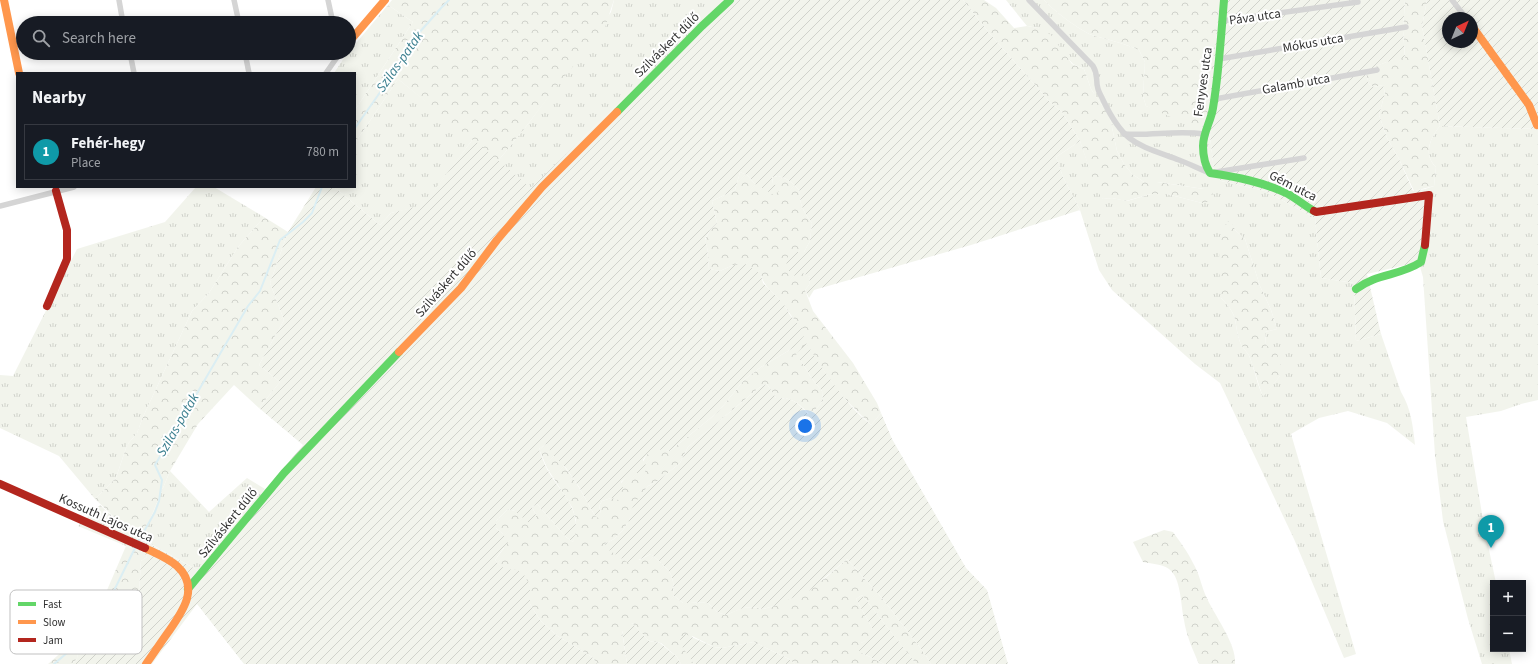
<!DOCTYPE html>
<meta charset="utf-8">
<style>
:root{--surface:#171b24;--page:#20242c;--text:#f1f3f6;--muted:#9ea1a6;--line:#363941;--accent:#db2777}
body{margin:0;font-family:"Source Sans 3",sans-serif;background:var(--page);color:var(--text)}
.controls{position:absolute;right:12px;bottom:12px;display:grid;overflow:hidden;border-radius:0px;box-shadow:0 2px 10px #0003}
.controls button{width:36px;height:36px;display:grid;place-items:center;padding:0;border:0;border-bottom:1px solid var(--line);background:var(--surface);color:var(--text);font:20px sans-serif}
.compass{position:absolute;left:1442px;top:12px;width:36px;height:36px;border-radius:50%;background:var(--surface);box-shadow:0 2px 10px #0003;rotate:43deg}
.you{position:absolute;left:805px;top:426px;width:14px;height:14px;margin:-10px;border:3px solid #fff;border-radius:50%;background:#1a73e8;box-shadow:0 0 0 6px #1a73e833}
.badge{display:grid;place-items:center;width:26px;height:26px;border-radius:50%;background:var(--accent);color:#fff;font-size:13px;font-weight:700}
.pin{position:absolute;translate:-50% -33px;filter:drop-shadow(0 1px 2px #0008)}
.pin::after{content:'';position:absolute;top:21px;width:14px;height:12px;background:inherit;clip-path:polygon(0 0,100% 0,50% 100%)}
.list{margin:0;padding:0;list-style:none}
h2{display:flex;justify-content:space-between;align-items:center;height:52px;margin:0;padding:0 16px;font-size:17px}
h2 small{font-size:13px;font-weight:400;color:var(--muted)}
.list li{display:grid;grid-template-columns:26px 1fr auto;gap:12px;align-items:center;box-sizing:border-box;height:56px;margin:0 8px 8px;padding:0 8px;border:1px solid var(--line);border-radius:0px}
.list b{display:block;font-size:15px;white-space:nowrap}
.list p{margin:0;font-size:13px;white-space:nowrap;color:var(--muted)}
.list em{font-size:13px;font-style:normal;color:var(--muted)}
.icon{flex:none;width:22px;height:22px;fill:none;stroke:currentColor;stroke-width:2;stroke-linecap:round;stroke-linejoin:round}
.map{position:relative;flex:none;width:1538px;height:664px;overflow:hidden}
.search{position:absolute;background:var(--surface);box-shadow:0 2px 10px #0003;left:16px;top:16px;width:340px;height:44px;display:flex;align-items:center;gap:10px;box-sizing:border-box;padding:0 14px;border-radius:22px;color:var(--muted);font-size:15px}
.panel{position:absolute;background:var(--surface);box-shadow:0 2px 10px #0003;left:16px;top:72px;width:340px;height:116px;border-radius:0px}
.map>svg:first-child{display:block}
</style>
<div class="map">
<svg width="1538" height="664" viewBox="0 0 1538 664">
<defs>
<pattern id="grass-tufts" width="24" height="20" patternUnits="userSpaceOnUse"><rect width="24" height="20" fill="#f2f4ec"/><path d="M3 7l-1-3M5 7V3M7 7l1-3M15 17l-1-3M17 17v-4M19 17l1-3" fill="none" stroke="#d0d2cb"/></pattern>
<pattern id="forest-crowns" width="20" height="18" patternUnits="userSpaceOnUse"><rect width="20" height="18" fill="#f2f4ec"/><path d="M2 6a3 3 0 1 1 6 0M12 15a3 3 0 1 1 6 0" fill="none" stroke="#d0d2cb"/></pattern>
<pattern id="garden-furrows" width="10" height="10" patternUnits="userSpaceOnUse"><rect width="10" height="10" fill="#f2f4ec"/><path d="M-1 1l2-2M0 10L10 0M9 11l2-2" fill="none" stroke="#d0d2cb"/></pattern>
</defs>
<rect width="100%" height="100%" fill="#fff"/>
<!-- grass -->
<g fill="url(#grass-tufts)" fill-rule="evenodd">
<path d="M 614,0 L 726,0 L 530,189 L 498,161 L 528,124 L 611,12 Z"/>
<path d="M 1006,0 L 1044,0 C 1053,10 1079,30 1092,35 C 1108,40 1124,43 1139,50 L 1145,62 L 1143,96 L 1146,106 L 1209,127 L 1214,171 L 1221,181 L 1265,191 L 1315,218 L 1321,278 L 1354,283 L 1356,341 L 1381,334 L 1401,392 C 1411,408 1413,427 1415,445 L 1387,423 L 1348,411 L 1319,418 L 1291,434 L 1356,654 L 1344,658 L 1294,539 L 1220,383 L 1195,364 L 1112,290 L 1099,270 L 1080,210 L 1063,177 L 1056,157 L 1080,141 L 1090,170 L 1103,199 L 1112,198 L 1127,201 L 1151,194 L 1167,194 L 1202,203 L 1204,189 L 1157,182 L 1144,182 L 1132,174 L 1124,164 L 1117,151 L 1109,113 L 1100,103 L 1091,89 L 1084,69 L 1073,64 L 1061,51 L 1038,28 L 1027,26 ZM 1235,230 L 1245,239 L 1260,286 L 1271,310 L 1277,329 L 1265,332 L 1266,345 L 1280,376 L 1263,396 C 1257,384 1255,371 1250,358 C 1248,352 1242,348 1240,342 C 1233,321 1240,317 1221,298 L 1221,281 Z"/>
<path d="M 388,5 L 413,22 L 355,110 L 355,73 L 334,73 L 346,55 Z"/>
<path d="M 398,79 L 473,139 L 423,206 L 391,213 L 380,225 L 334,187 L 355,187 L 355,143 Z"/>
<path d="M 1440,126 L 1538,129 L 1538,400 L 1521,404 L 1501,411 L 1466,417 L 1484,526 L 1496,583 L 1493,583 L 1493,649 L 1509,649 L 1512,664 L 1482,664 L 1468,619 L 1443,521 L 1435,455 L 1423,277 L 1420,267 L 1414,263 L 1427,207 L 1425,189 L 1434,186 L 1436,167 C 1423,155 1430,138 1440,126 Z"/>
<path d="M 196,187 L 214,187 L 264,217 L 238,247 L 209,293 L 192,311 L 143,417 L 137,433 L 127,445 L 116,478 L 95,499 L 59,456 L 0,428 L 0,375 L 13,376 L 77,249 L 165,222 Z"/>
<path d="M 170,471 L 209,512 L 247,478 L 265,489 L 234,530 L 199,571 L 142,539 Z"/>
<path d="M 100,505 L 132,534 L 126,546 L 78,526 Z"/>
</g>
<!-- forest -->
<g fill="url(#forest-crowns)">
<path d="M 392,0 L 614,0 L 605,27 L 557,86 L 528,124 L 498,161 L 398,79 L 355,143 L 355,110 L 413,22 L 388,5 Z"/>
<path d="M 963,0 L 984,0 L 996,8 L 1014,28 L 1027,26 L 1038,28 L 1051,35 L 1072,64 L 1084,69 L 1091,89 L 1100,103 L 1109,113 L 1117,151 L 1124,164 L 1132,174 L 1144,182 L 1157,182 L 1204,189 L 1212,192 L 1214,200 L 1202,203 L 1167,194 L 1151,194 L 1126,201 L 1112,198 L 1103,199 L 1096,189 L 1080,141 L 1062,112 L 1049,101 L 990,34 Z"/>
<path d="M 1044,0 L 1220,0 L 1209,127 C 1186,126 1167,115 1146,106 L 1143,96 L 1145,62 L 1139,50 C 1124,43 1108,40 1092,35 C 1079,30 1053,10 1044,0 Z"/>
<path d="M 1405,0 L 1427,0 L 1422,26 L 1440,126 C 1430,138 1423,155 1436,167 L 1434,186 L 1414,191 L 1399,159 L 1387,138 L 1379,115 L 1385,93 L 1383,85 L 1374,87 L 1369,84 L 1366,74 C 1378,63 1389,61 1405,57 L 1403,30 Z"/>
<path d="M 740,172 L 747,175 L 755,184 L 773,184 L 772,177 C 784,174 793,183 800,191 C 799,204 804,213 812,223 L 810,241 L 804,252 L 803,273 L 810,277 L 809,285 L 805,290 L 813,311 L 853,363 L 877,403 L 881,413 L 871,425 L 849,403 L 837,390 L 806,344 L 801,361 L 812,379 L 822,391 L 823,401 L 815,410 L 809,414 C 797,402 794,398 776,398 L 767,384 L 760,387 L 688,447 L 680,463 L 658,481 L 648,486 L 632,510 L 629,521 L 623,530 L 614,539 L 605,544 L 639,560 L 651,554 C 666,568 676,572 673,595 L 683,603 C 699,604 706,597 717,612 L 726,615 L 742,608 L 753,607 L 763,609 L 774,606 L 824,579 L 847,559 L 882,598 L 925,654 L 931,664 L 916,664 L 862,595 L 856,599 L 872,628 L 872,638 L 861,643 L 862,653 L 884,664 L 795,664 L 789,659 L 754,642 L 722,648 L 714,647 L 692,636 L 691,659 L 694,664 L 681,664 L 677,657 L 661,643 L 649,641 L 632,623 L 622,631 L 627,664 L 597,664 L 592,657 L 556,635 L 540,620 L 530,604 L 530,586 L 502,568 L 495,560 L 504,548 L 503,534 L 496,528 L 496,521 L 508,509 L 515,511 L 536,515 L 532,507 L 537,504 L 566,537 L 573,542 L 576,520 L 572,507 L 547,468 L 539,449 L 546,444 C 552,453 561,461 567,470 C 578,484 586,500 595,516 L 601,513 L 599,506 L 602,501 L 611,498 C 618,487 624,477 635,470 L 641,475 C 643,456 648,445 670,451 L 718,412 L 745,379 L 761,367 L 793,348 L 798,324 C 792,317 788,311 783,304 C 775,293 764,288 761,275 L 733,265 L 720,271 L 709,269 L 707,247 L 705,240 L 710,230 L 717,223 L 712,201 L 735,190 Z"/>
<path d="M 264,217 L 288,232 L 270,283 L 284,320 L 259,365 L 280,382 L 259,408 L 234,385 L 198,424 L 170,471 L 142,539 L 132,534 L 95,499 L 116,478 L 127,445 L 137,433 L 143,417 L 192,311 L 209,293 L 238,247 Z"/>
<path d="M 1230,218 L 1235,230 L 1245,239 L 1260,286 L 1271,310 L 1277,329 L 1265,332 L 1266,345 L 1277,353 L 1280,364 L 1280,376 L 1263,397 C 1258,384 1255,371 1250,358 C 1248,352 1242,348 1240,342 C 1233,321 1240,317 1221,298 C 1220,271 1214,242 1230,218 Z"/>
<path d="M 1164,530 L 1173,532 C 1180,542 1188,552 1193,563 C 1199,573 1201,584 1205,594 C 1213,614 1237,643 1235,664 L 1199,664 C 1193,650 1186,635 1184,620 C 1181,606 1181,582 1172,572 C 1166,564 1152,564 1143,562 L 1133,542 Z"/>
<path d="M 126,546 L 144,552 L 147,557 L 141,561 L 139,593 L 131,600 L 123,604 L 112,599 L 98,630 L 78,649 L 77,659 L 72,664 L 48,664 L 92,625 Z"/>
</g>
<!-- garden -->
<g fill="url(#garden-furrows)" fill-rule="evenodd">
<path d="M 726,0 L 963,0 L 990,34 L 1049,101 L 1062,112 L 1080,141 L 1056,157 L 1063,177 L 1080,210 L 971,245 L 814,290 L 809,298 L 805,290 L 809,285 L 810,277 L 803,273 L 793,276 C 785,268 785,262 790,252 L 804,252 L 810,241 L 812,223 C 804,213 799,204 800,191 C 793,183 784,174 772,177 L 773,184 L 779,186 L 779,191 L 774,195 L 755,184 L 747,175 L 740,172 L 735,190 L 712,201 L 717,223 L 710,230 L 705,239 L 707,247 L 709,269 L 720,271 L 733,265 L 745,264 L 754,269 L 761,275 L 763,283 L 783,303 L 790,315 L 804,330 L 804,336 L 793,348 L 761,367 L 745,379 L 718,412 L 670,451 C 658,448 649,450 643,460 L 647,467 L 644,474 L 641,476 L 634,471 L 621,482 L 623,488 L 618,500 L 611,498 L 602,501 L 599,506 L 601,513 L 600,519 L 595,516 L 579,487 L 566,468 L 552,454 L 546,444 L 539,449 C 541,455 544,463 547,469 C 561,494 584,510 573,542 L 566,537 L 537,504 L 532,507 L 536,515 L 536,522 L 530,524 L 515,511 L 508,509 L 496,521 L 496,528 L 503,534 L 508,542 L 495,560 C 502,568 506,571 517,569 L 525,576 L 530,586 L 530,604 L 540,620 L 556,635 L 592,657 L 597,664 L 244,664 L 197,604 L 152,664 L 72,664 L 77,659 L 78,649 L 98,630 L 112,599 L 123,603 L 131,600 L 139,593 L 141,561 L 147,557 L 144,552 L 126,546 L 132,534 L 199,571 C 235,530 268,486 303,445 L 259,408 L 280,382 L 259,365 L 284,320 L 270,283 L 288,232 L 316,187 L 334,187 L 380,225 L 391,213 L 423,205 L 473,139 L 531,188 Z"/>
<path d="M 1220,0 L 1405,0 L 1403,30 L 1405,58 C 1389,61 1378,63 1366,74 L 1369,84 L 1374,87 L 1383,85 L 1385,93 L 1379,115 L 1387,138 L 1399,159 L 1413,191 L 1425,189 L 1427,207 L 1419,256 L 1414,263 L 1367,274 L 1381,334 L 1356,341 L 1354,283 L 1321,278 L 1315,218 L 1265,191 L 1221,181 L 1214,171 L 1208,118 Z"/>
<path d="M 1427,0 L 1538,0 L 1538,129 L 1440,126 L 1422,26 ZM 1448,18 L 1472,18 L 1472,42 L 1448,42 Z"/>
<path d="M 806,343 C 826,373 843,402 871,425 L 881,413 L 892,439 L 966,568 L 987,590 L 1008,664 L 931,664 L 925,654 L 882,598 L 847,559 L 810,590 L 774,606 L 763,609 L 753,607 L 743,608 L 726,615 L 717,612 C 706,597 699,604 683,603 L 673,595 C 676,572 666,568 651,554 L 630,564 L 609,550 L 605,544 L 614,539 L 623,530 L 629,521 L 631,510 L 637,500 L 648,486 L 658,481 L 680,463 L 688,447 L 760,387 L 767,384 L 776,398 C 794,398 797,402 808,414 L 815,410 L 823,401 L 822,391 L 812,379 L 801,361 L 795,356 Z"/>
<path d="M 862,595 L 910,656 L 916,664 L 884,664 L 862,653 L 856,648 L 861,643 L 872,637 L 872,628 L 856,599 Z"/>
<path d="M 632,623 L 649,641 L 660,643 L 677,657 L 681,664 L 627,664 L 622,630 L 626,625 Z"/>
<path d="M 685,634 L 714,647 L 722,648 L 754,642 L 789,659 L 795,664 L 694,664 L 681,645 L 680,638 Z"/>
</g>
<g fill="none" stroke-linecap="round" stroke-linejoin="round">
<!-- stream -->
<g stroke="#dbeef3" stroke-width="2">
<path d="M 355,128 L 395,71 L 418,34 L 441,8 L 449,0"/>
<path d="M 138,542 L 155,512 L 159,501 L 162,480 L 155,465 L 248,306 L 260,291 L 280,240 L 303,222 L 312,213 L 322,187"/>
<path d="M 54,664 L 95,629 L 136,546"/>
</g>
<!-- street -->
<g stroke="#d5d5d5" stroke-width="5.5">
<path d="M 119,0 L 123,23"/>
<path d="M 234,0 L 239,23"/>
<path d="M 328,0 L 333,23"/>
<path d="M 1029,0 L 1093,66 C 1099,76 1095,79 1098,89 C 1099,93 1102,97 1103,100 C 1124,144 1136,144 1179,160 C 1190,164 1199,169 1210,173 L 1304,158"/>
<path d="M 1452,0 L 1466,18"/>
<path d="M 1222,21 L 1358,2"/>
<path d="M 130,53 L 134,73"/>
<path d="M 245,53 L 249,73"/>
<path d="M 1219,59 L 1406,27"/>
<path d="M 326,73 L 340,53"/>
<path d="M 1215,99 L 1377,70"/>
<path d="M 1124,134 C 1151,136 1177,130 1204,134"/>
<path d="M 0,206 L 74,187"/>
</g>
<!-- fast -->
<g stroke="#63d668" stroke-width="8">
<path d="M 1224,0 C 1221,36 1219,72 1213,108 C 1211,121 1203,133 1203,146 C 1203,156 1205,165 1210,173 C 1237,177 1263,182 1288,194 C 1297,199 1305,206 1314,211"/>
<path d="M 617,112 L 702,26 L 730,0"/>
<path d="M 1356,289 C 1377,273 1400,276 1421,262 L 1425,245"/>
<path d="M 188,589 L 284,473 L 399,352"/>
</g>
<!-- slow -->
<g stroke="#ff974d" stroke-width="8">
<path d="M 4,0 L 19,73"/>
<path d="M 1472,26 L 1529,105 L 1537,125"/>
<path d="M 349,42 L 385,0"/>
<path d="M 399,352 L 461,288 L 497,240 L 542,187 L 617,112"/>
<path d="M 145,548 C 155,553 168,558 177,566 C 200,587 183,611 169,631 C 161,642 154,653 146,664"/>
</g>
<!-- jam -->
<g stroke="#b3261e" stroke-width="8">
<path d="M 1314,211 L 1316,212 L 1429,195 L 1425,245"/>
<path d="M 47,306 L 67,259 L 67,230 L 56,191"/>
<path d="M 0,484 L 145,548"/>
</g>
</g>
<g text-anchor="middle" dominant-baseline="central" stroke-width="4" stroke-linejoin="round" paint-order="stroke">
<!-- street labels -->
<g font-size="13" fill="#313131" stroke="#fff">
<text transform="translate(1255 17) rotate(-8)">Páva utca</text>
<text transform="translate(1313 43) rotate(-10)">Mókus utca</text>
<text transform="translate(667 45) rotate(-45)">Szilváskert dűlő</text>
<text transform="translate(1203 82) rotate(-82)">Fenyves utca</text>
<text transform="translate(1296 84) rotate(-10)">Galamb utca</text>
<text transform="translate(1293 186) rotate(27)">Gém utca</text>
<text transform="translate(446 283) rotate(-49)">Szilváskert dűlő</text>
<text transform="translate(106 518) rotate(24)">Kossuth Lajos utca</text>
<text transform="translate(228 523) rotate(-51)">Szilváskert dűlő</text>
</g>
<!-- water labels -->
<g font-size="14" font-style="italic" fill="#3b7f8f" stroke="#fff">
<text transform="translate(400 62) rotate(-55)">Szilas-patak</text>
<text transform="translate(178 425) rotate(-60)">Szilas-patak</text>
</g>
</g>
<!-- legend -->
<rect x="10" y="590" width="132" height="64" rx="6" fill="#fff" stroke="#c1c1c1" stroke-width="1"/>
<rect x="18" y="602" width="18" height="4" fill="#63d668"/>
<rect x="18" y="620" width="18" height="4" fill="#ff974d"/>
<rect x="18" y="638" width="18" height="4" fill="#b3261e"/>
<g font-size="11" fill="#313131">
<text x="43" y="608">Fast</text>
<text x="43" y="626">Slow</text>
<text x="43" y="644">Jam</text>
</g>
</svg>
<div class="controls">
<button>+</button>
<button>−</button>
</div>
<svg class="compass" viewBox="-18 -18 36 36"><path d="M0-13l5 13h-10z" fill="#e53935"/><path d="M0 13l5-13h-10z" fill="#9ea1a6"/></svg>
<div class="you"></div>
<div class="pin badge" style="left:1491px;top:548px;background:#0f9aa8">1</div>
<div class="search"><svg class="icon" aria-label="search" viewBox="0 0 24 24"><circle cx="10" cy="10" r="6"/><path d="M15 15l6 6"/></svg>Search here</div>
<section class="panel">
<h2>Nearby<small></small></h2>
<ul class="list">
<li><span class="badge" style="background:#0f9aa8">1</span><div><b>Fehér-hegy</b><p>Place</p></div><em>780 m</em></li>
</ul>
</section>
</div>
